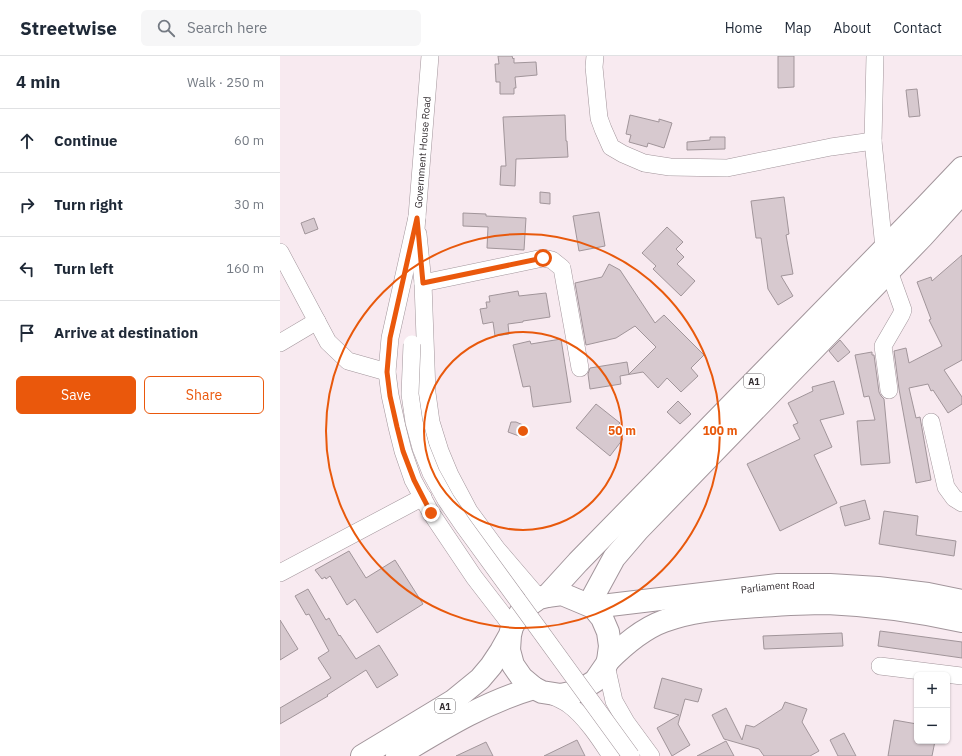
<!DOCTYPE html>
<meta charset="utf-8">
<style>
:root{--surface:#fff;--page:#f6f6f7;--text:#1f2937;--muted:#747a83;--line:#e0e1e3;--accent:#ea580c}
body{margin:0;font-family:"IBM Plex Sans",sans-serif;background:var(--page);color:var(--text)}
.controls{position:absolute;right:12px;bottom:12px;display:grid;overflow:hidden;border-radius:6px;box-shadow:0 1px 3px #0004}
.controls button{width:36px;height:36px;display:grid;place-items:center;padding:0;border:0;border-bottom:1px solid var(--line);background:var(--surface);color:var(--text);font:20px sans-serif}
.stop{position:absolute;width:12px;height:12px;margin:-9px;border:3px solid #ea580c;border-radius:50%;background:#fff}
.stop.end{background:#ea580c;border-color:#fff;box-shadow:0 1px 4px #0008}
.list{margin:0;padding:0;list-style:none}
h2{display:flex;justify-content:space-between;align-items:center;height:52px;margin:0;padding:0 16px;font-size:17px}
h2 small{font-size:13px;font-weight:400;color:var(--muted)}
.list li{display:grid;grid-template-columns:26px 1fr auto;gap:12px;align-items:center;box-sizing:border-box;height:64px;padding:0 16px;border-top:1px solid var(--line)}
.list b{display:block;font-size:15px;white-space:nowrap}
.list em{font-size:13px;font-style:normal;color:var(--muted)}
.actions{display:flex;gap:8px;padding:12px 16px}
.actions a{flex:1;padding:9px 0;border:1px solid var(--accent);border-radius:6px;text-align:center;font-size:14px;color:var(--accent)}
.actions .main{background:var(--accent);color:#fff}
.icon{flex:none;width:22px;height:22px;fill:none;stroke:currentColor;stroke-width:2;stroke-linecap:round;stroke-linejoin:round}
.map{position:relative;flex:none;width:682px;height:700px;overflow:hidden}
header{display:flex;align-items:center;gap:24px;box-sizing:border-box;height:56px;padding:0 20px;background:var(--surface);border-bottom:1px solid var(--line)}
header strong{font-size:19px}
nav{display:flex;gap:22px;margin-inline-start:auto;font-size:14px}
.search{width:280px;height:36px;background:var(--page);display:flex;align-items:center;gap:10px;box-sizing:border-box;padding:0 14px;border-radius:6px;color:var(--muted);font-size:15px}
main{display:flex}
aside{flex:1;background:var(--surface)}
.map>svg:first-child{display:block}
</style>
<header>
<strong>Streetwise</strong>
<div class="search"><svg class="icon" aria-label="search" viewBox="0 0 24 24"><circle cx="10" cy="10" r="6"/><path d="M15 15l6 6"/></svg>Search here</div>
<nav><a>Home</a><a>Map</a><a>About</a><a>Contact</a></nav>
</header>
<main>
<aside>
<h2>4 min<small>Walk · 250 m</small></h2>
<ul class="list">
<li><svg class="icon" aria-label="ahead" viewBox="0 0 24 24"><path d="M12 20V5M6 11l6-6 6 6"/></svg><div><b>Continue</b></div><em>60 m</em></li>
<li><svg class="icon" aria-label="right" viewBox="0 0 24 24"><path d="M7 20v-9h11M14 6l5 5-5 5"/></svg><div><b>Turn right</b></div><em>30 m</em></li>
<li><svg class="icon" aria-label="left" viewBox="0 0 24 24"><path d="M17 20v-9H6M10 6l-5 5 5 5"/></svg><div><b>Turn left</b></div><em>160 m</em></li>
<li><svg class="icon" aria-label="arrive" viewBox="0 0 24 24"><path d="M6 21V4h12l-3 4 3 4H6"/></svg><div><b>Arrive at destination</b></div></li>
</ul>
<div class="actions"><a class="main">Save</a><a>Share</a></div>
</aside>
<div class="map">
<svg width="682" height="700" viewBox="0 0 682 700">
<rect width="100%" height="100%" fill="#f8eaf0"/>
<!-- building -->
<g fill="#d7c9cf" stroke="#a1959a">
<path d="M 218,0 L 232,0 L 233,3 L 234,2 L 234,7 L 256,6 L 257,19 L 235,21 L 236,32 L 234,32 L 234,38 L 220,38 L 220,26 L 216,26 L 215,8 L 219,8 Z"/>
<path d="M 498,0 L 514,0 L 514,31 L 498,32 Z"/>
<path d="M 637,33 L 640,60 L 629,61 L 626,34 Z"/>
<path d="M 285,59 L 286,85 L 287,85 L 288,101 L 236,103 L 235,130 L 220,129 L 221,110 L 226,110 L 223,61 Z"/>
<path d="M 350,59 L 379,66 L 379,63 L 392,67 L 384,92 L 368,87 L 367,91 L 349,86 L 351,79 L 346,78 Z"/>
<path d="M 430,81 L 445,81 L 445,93 L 407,94 L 407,86 L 430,84 Z"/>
<path d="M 260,136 L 270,137 L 270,148 L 260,147 Z"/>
<path d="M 504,141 L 509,178 L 506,179 L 513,218 L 501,220 L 513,240 L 498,249 L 488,233 L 481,182 L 476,182 L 471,145 Z"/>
<path d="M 319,156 L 325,190 L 299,195 L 293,160 Z"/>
<path d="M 183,157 L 206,158 L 206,160 L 246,162 L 244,194 L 207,192 L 208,171 L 183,170 Z"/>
<path d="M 34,162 L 38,173 L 25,178 L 21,167 Z"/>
<path d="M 387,171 L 403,186 L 396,193 L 404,201 L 397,208 L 415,225 L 401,240 L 373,213 L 376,210 L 362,197 Z"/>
<path d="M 682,199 L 682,304 L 664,314 L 682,341 L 682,348 L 668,357 L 653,334 L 651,335 L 648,328 L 629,332 L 636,362 L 640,361 L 651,424 L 636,427 L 619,333 L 614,295 L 626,292 L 629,307 L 662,290 L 649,264 L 651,263 L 637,226 L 651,221 L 652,225 Z"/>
<path d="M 329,208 L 340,214 L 375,267 L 384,259 L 424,299 L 411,312 L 418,320 L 401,336 L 387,322 L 378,332 L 363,316 L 340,320 L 341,328 L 310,333 L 308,318 L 310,312 L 347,306 L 349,318 L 376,291 L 355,270 L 336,282 L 306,289 L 295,227 L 322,221 Z"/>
<path d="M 238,235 L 239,240 L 266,237 L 270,261 L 243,265 L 243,266 L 228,268 L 229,278 L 215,280 L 213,266 L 203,268 L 200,253 L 207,252 L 206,246 L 210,246 L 209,240 Z"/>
<path d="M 281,283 L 291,346 L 253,351 L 250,330 L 243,331 L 233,289 L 250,285 L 251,288 Z"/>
<path d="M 560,284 L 570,296 L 558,306 L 549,295 Z"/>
<path d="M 592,296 L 592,299 L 594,299 L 599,336 L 601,340 L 604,343 L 610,407 L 581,409 L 577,365 L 595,364 L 589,340 L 584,341 L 575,299 Z"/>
<path d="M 554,325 L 564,358 L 540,364 L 552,391 L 534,399 L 557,447 L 500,475 L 467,408 L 520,383 L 513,369 L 518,367 L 508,347 L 533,335 L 532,331 Z"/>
<path d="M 398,345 L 411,358 L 400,368 L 387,356 Z"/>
<path d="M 316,348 L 340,367 L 333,374 L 343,383 L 330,400 L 296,372 Z"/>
<path d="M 231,366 L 236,366 L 243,369 L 239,380 L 228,376 Z"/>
<path d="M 585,444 L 590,463 L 565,470 L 560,451 Z"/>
<path d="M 604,455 L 638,460 L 636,479 L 676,485 L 674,500 L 599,488 Z"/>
<path d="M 69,495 L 86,522 L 115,504 L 143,548 L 97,577 L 75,543 L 67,549 L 50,520 L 46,523 L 45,521 L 42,523 L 35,514 Z"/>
<path d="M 28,533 L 46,564 L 49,562 L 59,580 L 60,579 L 76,603 L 99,589 L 118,619 L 97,632 L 86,614 L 47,639 L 48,640 L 0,668 L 0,652 L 51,622 L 38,602 L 49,595 L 29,558 L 26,559 L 15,540 Z"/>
<path d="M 0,564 L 18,593 L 0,604 Z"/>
<path d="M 600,575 L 682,586 L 682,602 L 598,590 Z"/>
<path d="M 562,577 L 563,590 L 484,593 L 483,580 Z"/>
<path d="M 382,622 L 422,633 L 418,646 L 405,643 L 398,668 L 410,689 L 392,700 L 377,672 L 399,659 L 374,652 Z"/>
<path d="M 505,646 L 527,653 L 522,666 L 539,695 L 530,700 L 484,700 L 479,693 L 444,683 L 432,659 L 446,652 L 462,684 L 466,669 L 474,671 L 502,653 Z"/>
<path d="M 614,664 L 637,668 L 637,685 L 655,685 L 652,700 L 608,700 Z"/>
<path d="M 564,677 L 576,700 L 558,700 L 550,684 Z"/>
<path d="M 297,684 L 305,700 L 264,700 Z"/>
<path d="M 446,685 L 454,700 L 417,700 Z"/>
<path d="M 206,686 L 213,700 L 176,700 Z"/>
</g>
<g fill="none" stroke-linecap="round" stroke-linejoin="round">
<defs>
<g id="minor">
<path d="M 315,0 L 314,11 L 319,62 L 323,73 L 331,91 L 343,98 L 364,107 L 390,111 L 447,112 L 551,91 L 593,85"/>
<path d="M 595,0 L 593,85 L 604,192 L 611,198"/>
<path d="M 137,161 L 110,282 L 107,316 L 110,339 L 117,371 L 123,395 L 133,424 L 151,457 L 194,521 L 224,560 L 232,571"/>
<path id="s1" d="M 136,173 L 150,0"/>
<path d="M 138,178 L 143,227 L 147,337 L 151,366 L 160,395 L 170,419 L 189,455 L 217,493 L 259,542"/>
<path d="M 0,196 L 48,286 L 68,305 L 107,316"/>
<path d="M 609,215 L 623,254 L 621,259 L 603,290 L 609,334"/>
<path d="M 143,227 L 263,202 L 272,204 L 282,212 L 300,312"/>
<path d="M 0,287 L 37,265"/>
<path d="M 651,366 L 666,431 L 674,442 L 682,447"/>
<path d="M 0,517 L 143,441"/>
<path d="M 326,609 L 334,645 L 346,666 L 371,700"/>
<path d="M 600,610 L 682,620"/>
<path d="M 268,638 C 275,641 282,644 288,648 C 305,660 320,683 331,700"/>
</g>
<g id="major">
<path id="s2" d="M 313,551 L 498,529 L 550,529 L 598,532 L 648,538 L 682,545"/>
<path d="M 328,605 C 344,589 362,573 384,565 C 410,555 438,553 465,551 C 492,549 519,547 547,547 C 592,549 637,555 682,565"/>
</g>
<g id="highway">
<path d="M 267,540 L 298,506 L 646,150 L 682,112"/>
<path d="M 309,548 L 334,502 L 358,474 L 642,181 L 682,137"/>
<path d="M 82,700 L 173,645 L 200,623 L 211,610 L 221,595 L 230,579 L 232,571 L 242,554 L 259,542 L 267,540 L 282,538 L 313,551 L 322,562 L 328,576 L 330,590 L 328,605 L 326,609 L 315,625 L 299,635 L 281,639 L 262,636 L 254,632 L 242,622 L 233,609 L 229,594 L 230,579"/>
<path d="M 117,700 C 162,673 203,647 254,632"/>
</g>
</defs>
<!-- minor casing -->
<use href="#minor" stroke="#a2959b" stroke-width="18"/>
<!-- major casing -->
<use href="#major" stroke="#a2959b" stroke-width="24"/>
<!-- highway casing -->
<use href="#highway" stroke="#a2959b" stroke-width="24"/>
<!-- minor -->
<use href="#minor" stroke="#fff" stroke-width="17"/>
<!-- major -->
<use href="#major" stroke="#fff" stroke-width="22"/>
<!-- highway -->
<use href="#highway" stroke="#fff" stroke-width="22"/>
<defs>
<path id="minor-bridge" d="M 132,288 L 130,338 L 134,366 L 141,392 L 151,417 L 166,444 L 183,469 L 351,700"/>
</defs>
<!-- minor-bridge casing -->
<use href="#minor-bridge" stroke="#a2959b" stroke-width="18" stroke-linecap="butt"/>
<!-- minor-bridge -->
<use href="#minor-bridge" stroke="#fff" stroke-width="17"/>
</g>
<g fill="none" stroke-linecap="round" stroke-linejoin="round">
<!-- route -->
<path stroke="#ea580c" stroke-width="5" d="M 151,457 L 134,424 L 123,395 L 117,371 L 110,340 L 107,316 L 110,282 L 137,162 L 143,227 L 263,202"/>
</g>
<!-- distance rings -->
<g fill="none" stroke="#e8590c" stroke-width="2">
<circle cx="243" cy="375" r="99"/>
<circle cx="243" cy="375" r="197"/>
</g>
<g text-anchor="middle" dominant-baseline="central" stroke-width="3" stroke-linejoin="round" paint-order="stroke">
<!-- shield labels -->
<g fill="#fff" stroke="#706c6e" stroke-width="1">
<rect x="464" y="318" width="20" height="14" rx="3"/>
<rect x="155" y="643" width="20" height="14" rx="3"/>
</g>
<g font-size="9" font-weight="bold" fill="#332d30">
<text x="474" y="325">A1</text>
<text x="165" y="650">A1</text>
</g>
<!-- street labels -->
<g font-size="10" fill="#332d30" stroke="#fff">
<text stroke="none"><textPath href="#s1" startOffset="77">Government House Road</textPath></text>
<text stroke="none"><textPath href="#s2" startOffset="186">Parliament Road</textPath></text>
</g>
</g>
<circle cx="243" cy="375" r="6" fill="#e8590c" stroke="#fff" stroke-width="2"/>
<g font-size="12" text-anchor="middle" font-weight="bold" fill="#e8590c" stroke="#fff" stroke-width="3" stroke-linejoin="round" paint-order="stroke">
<text x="342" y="379">50 m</text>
<text x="440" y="379">100 m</text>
</g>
</svg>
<div class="controls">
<button>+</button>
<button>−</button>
</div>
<div class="stop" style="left:263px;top:202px"></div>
<div class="stop end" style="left:151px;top:457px"></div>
</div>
</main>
